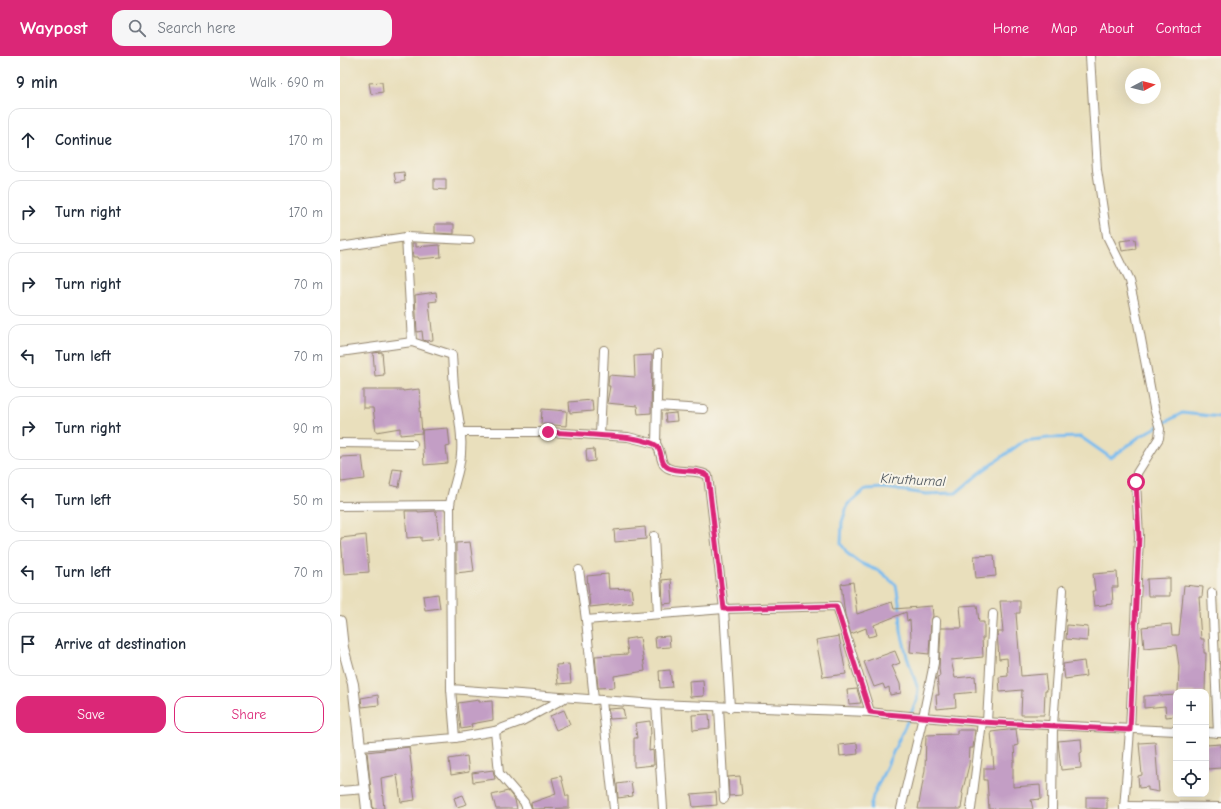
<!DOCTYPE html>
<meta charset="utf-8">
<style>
:root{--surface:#fff;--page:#f6f6f7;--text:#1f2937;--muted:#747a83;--line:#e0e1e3;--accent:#db2777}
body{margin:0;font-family:"Comic Neue",sans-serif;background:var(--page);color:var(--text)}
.controls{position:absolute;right:12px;bottom:12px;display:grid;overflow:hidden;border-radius:8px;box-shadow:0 4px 16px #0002}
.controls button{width:36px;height:36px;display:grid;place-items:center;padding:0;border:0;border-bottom:1px solid var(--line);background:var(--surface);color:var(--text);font:20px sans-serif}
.compass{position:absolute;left:785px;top:12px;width:36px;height:36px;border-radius:50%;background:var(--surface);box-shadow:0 4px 16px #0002;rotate:83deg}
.stop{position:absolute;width:12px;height:12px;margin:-9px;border:3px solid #db2777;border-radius:50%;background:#fff}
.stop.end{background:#db2777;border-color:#fff;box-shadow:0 1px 4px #0008}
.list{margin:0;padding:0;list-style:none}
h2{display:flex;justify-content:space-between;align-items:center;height:52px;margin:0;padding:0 16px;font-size:17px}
h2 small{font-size:13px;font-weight:400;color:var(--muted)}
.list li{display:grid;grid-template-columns:26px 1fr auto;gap:12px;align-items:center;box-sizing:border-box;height:64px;margin:0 8px 8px;padding:0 8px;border:1px solid var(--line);border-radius:12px}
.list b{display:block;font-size:15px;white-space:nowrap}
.list em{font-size:13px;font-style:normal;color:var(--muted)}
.actions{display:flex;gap:8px;padding:12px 16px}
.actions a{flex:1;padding:9px 0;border:1px solid var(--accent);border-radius:12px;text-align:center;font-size:14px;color:var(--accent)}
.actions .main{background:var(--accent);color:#fff}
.icon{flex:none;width:22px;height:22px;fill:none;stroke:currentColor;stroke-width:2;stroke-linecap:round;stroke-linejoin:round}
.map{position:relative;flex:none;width:881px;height:753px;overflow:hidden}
header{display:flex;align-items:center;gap:24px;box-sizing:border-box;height:56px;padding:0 20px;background:var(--accent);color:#fff}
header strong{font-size:19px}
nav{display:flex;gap:22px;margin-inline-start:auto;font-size:14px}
.search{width:280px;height:36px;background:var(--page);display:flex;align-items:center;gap:10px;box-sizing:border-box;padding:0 14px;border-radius:12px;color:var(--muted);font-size:15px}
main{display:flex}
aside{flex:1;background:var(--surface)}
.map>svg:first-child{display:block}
</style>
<header>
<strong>Waypost</strong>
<div class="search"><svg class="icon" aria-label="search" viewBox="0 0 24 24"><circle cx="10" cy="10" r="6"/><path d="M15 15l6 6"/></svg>Search here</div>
<nav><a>Home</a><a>Map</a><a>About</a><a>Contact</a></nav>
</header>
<main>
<aside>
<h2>9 min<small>Walk · 690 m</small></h2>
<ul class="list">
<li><svg class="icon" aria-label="ahead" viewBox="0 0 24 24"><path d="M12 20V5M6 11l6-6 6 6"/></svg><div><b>Continue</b></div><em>170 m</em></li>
<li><svg class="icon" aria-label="right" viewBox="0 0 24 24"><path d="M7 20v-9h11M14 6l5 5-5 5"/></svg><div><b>Turn right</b></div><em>170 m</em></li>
<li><svg class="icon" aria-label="right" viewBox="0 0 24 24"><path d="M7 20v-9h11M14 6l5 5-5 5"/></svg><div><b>Turn right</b></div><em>70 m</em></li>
<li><svg class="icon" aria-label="left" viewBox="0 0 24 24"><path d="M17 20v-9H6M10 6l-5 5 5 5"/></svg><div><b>Turn left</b></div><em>70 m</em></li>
<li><svg class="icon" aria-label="right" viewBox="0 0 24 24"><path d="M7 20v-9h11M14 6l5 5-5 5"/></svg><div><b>Turn right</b></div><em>90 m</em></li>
<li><svg class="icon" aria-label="left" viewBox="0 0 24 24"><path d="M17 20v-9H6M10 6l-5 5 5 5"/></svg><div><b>Turn left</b></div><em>50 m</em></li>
<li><svg class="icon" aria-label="left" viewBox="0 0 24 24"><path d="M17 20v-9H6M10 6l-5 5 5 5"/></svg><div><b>Turn left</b></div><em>70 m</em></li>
<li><svg class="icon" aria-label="arrive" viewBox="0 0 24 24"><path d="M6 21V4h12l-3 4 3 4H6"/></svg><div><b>Arrive at destination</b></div></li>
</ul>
<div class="actions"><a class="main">Save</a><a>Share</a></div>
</aside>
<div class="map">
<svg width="881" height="753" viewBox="0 0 881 753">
<rect width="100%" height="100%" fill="#f7f3e8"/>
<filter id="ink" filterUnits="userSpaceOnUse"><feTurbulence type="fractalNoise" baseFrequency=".025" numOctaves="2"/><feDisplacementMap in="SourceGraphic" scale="8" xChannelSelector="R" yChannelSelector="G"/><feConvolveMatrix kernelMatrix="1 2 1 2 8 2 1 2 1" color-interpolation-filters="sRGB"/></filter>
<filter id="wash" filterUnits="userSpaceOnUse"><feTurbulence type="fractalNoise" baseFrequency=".012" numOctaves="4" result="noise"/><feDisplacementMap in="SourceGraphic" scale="16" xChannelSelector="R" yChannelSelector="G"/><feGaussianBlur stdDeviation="0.9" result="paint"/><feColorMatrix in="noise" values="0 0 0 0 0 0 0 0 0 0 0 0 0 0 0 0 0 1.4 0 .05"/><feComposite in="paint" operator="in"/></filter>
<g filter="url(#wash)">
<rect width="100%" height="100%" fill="#e9dfbc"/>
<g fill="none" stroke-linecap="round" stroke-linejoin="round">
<!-- stream -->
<path stroke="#79bcef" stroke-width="3" d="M 530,753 L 533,740 L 577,644 L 578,633 L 567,601 L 561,575 L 560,552 L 556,529 L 541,516 L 520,507 L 508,498 L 501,488 L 502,466 L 508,448 L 526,433 L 545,432 L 586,438 L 616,437 L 641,416 L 684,385 L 709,382 L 741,381 L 771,402 L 799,381 L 842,357 L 881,361"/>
</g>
<g id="blocks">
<!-- building -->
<g fill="#c39ec5">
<path d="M 42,26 L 43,36 L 31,38 L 29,27 Z"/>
<path d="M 64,116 L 65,125 L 56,127 L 54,117 Z"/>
<path d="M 94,123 L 106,123 L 106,134 L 94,133 Z"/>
<path d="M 95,168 L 114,168 L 114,178 L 95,177 Z"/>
<path d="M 795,183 L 796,193 L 782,195 L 780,185 Z"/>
<path d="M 72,187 L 76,187 L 76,191 L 100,189 L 101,201 L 79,203 L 78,201 L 73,201 Z"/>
<path d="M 96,236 L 97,245 L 89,246 L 93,284 L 86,285 L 83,284 L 82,275 L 77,276 L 75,239 Z"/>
<path d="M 42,296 L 44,319 L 35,320 L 33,297 Z"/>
<path d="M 312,299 L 311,357 L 298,358 L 297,350 L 267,347 L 270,330 L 268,330 L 269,319 L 295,321 L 294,300 Z"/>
<path d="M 79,333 L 81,352 L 80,352 L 82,377 L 60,379 L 60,372 L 36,376 L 33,352 L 23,352 L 23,334 L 63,334 L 63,335 Z"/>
<path d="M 252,344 L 253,355 L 230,357 L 229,346 Z"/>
<path d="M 202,353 L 227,355 L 226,370 L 201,368 Z"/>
<path d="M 336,357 L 337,365 L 326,366 L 325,358 Z"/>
<path d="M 108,372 L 110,390 L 106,391 L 108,407 L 84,409 L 82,374 Z"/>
<path d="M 254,393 L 255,405 L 247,406 L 246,394 Z"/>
<path d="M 22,400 L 25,423 L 1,426 L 0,401 Z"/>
<path d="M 53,413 L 62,414 L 59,431 L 50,429 Z"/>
<path d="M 65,455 L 78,455 L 78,456 L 96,455 L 99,483 L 81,485 L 81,481 L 67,482 Z"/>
<path d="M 305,471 L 306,483 L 275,486 L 274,474 Z"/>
<path d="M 26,479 L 29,516 L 4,518 L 1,482 Z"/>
<path d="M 130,486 L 134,515 L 116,517 L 116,487 Z"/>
<path d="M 654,499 L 656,520 L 636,522 L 634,500 Z"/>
<path d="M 777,516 L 778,531 L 772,531 L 773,548 L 754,550 L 752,535 L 755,535 L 753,518 Z"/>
<path d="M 268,518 L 269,533 L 291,532 L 293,546 L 250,551 L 247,520 Z"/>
<path d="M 830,522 L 830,540 L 808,540 L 807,523 Z"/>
<path d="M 331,523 L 333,547 L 323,548 L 322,524 Z"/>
<path d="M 513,526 L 517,558 L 552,546 L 554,553 L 592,550 L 593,560 L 591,565 L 589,598 L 570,596 L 571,582 L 570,564 L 567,565 L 566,556 L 534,569 L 537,579 L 528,581 L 526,572 L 511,578 L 505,559 L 501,528 Z"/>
<path d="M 844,529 L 863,531 L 862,541 L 859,541 L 860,555 L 859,555 L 861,583 L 864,583 L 864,597 L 866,597 L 865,636 L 838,636 L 839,610 L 836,589 L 804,592 L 802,571 L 831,568 L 832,579 L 839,579 Z"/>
<path d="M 98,538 L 100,552 L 85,554 L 83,540 Z"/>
<path d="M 660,545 L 680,545 L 680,557 L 676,557 L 681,620 L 705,618 L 707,635 L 705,635 L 704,659 L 681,659 L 682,634 L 660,636 L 659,621 L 668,620 L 667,602 L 659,603 L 657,576 L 663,576 Z"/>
<path d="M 637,549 L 639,566 L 644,566 L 644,582 L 642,582 L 643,601 L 611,604 L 615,622 L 635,620 L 636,636 L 615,638 L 616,651 L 597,653 L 596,639 L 599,639 L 597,621 L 600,620 L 599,612 L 601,572 L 622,572 L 620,550 Z"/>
<path d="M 727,569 L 748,571 L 747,585 L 726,583 Z"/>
<path d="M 329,580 L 330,591 L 316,592 L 315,581 Z"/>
<path d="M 499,580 L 506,618 L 483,621 L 476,584 Z"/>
<path d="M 300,581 L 305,615 L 274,620 L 275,631 L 258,632 L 255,600 L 288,598 L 286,583 Z"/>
<path d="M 555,595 L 560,607 L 552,610 L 560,628 L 561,637 L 550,639 L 549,631 L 545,633 L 543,628 L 534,631 L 524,606 Z"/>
<path d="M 744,605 L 746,620 L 725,623 L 723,608 Z"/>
<path d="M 229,608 L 231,627 L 218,628 L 216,609 Z"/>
<path d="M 330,614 L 332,631 L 320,632 L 319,615 Z"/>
<path d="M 363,624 L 364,640 L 350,641 L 349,625 Z"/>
<path d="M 517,633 L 521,647 L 509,648 L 507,634 Z"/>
<path d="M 38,639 L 39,649 L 22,651 L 21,642 Z"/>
<path d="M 821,639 L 821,640 L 836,639 L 836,660 L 826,661 L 825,650 L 804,652 L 804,640 Z"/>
<path d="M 139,644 L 139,646 L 152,645 L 153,664 L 131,668 L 132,671 L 121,673 L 118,647 Z"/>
<path d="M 283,652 L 285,662 L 270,663 L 268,653 Z"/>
<path d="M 224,654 L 230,668 L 216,674 L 210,660 Z"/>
<path d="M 369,658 L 370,672 L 353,674 L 352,659 Z"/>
<path d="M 310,665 L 311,678 L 310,678 L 309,695 L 313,694 L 314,709 L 294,711 L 294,682 L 297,682 L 295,667 Z"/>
<path d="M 676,673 L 678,689 L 674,690 L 675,705 L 673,705 L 673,731 L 700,729 L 701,743 L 691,744 L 693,753 L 649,753 L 647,724 L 644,724 L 644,712 L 654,712 L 651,676 Z"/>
<path d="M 617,674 L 635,674 L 633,692 L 630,692 L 629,709 L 622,737 L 623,738 L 621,753 L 578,753 L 585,714 L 586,679 L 617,678 Z"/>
<path d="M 741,683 L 742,696 L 740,697 L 741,712 L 721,714 L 718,685 Z"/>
<path d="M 815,686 L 819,736 L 808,734 L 808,731 L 799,732 L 798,720 L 802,719 L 799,687 Z"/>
<path d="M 517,687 L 518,698 L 500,700 L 499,689 Z"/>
<path d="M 881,688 L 881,712 L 867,713 L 866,689 Z"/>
<path d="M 69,691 L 72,716 L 71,716 L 75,744 L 61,746 L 57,719 L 41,722 L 44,753 L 33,753 L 27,696 Z"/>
<path d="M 127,700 L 129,716 L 111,719 L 109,703 Z"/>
<path d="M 153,714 L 155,723 L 133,726 L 132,717 Z"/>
<path d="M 221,720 L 226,740 L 229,740 L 229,752 L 192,753 L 191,747 L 216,738 L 212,722 Z"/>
<path d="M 400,720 L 402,739 L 389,740 L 388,721 Z"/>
<path d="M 291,726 L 293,740 L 278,742 L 277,728 Z"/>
<path d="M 168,735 L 175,744 L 177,753 L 156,753 L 152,739 Z"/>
<path d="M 376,736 L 377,749 L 353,751 L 351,738 Z"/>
<path d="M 123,739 L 127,748 L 117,751 L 114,742 Z"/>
<path d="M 746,741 L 767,741 L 767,753 L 746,752 Z"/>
</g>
</g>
</g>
<g filter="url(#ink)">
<use href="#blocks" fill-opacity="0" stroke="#92846d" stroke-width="1"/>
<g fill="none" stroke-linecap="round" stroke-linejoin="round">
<defs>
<g id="minor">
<path d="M 750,0 L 757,114 L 767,180 L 789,225 L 794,246 L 814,352 L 820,373 L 819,382 L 797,417 L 796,426 L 799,481 L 790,674 L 784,753"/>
<path d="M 66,181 L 130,184"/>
<path d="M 0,191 L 66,181 L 72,286 L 0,296"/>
<path d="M 72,286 L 112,299 C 113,312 113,326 115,339 C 118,359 123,378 121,398 C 120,416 112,432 110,449"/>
<path d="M 317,350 L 363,353"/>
<path d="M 121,376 L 208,376 L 288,381 L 316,388 C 321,394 320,403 324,409 C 332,419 358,412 368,420 L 384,553 L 390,652"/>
<path d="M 260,379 L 264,294"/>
<path d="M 0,387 L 73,388"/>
<path d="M 316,388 L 318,298"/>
<path d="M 0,450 L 110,449 L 111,633 L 316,648 L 530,656 L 546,658 L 642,666 L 836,675"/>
<path d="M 314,480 L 318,558"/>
<path d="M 239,514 L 246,564"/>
<path d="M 872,537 L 878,677"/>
<path d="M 254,644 L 246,564 L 384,553 L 497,550 L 530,656"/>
<path d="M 262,645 L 274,753"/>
<path d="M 316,648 L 323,753"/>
<path d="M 379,651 L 384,743"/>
<path d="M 647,666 L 653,558"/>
<path d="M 155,675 L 159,717 L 184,746 L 187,753"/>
<path d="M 866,676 L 881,677"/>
<path d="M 115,682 L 155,675 L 182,665 L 223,643"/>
<path d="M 20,690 L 115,682 L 111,633"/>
<path d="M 0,735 L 25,733"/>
<path d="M 784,750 L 881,751"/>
<path d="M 561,753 L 583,661 L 594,607 L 596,565"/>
<path d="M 631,753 L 642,666"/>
<path d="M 712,753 L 713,669 L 723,534"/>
</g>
<path id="tertiary" d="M 0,565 L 3,592 L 13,628 L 27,753"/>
</defs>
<!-- minor casing -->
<use href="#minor" stroke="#92846d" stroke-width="10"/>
<!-- tertiary casing -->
<use href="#tertiary" stroke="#92846d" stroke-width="12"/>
<!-- minor -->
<use href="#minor" stroke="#fff" stroke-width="8"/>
<!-- tertiary -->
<use href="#tertiary" stroke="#fff" stroke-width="10"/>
</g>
</g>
<g fill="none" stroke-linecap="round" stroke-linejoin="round" filter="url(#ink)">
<!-- route -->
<path stroke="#db2777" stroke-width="5" d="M 208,376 C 228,377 249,378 269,380 C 284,381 300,382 314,388 C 324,392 318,408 329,412 C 341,417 358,412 368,420 L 384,553 L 496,550 L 530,656 L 546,658 L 642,666 L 790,674 L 799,481 L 796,426"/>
</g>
<g text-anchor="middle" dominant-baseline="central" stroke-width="4" stroke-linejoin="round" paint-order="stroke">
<!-- water labels -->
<g font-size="14" font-style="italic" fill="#4e565d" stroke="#f7f3e8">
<text transform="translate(573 424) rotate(3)">Kiruthumal</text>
</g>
</g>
</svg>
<div class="controls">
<button>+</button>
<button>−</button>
<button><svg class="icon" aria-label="locate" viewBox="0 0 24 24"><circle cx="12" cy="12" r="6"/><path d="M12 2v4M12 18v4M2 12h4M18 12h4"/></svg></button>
</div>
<svg class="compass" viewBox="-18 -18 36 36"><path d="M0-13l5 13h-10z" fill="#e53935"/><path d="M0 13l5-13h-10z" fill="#747a83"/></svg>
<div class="stop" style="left:796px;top:426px"></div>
<div class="stop end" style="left:208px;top:376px"></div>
</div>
</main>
